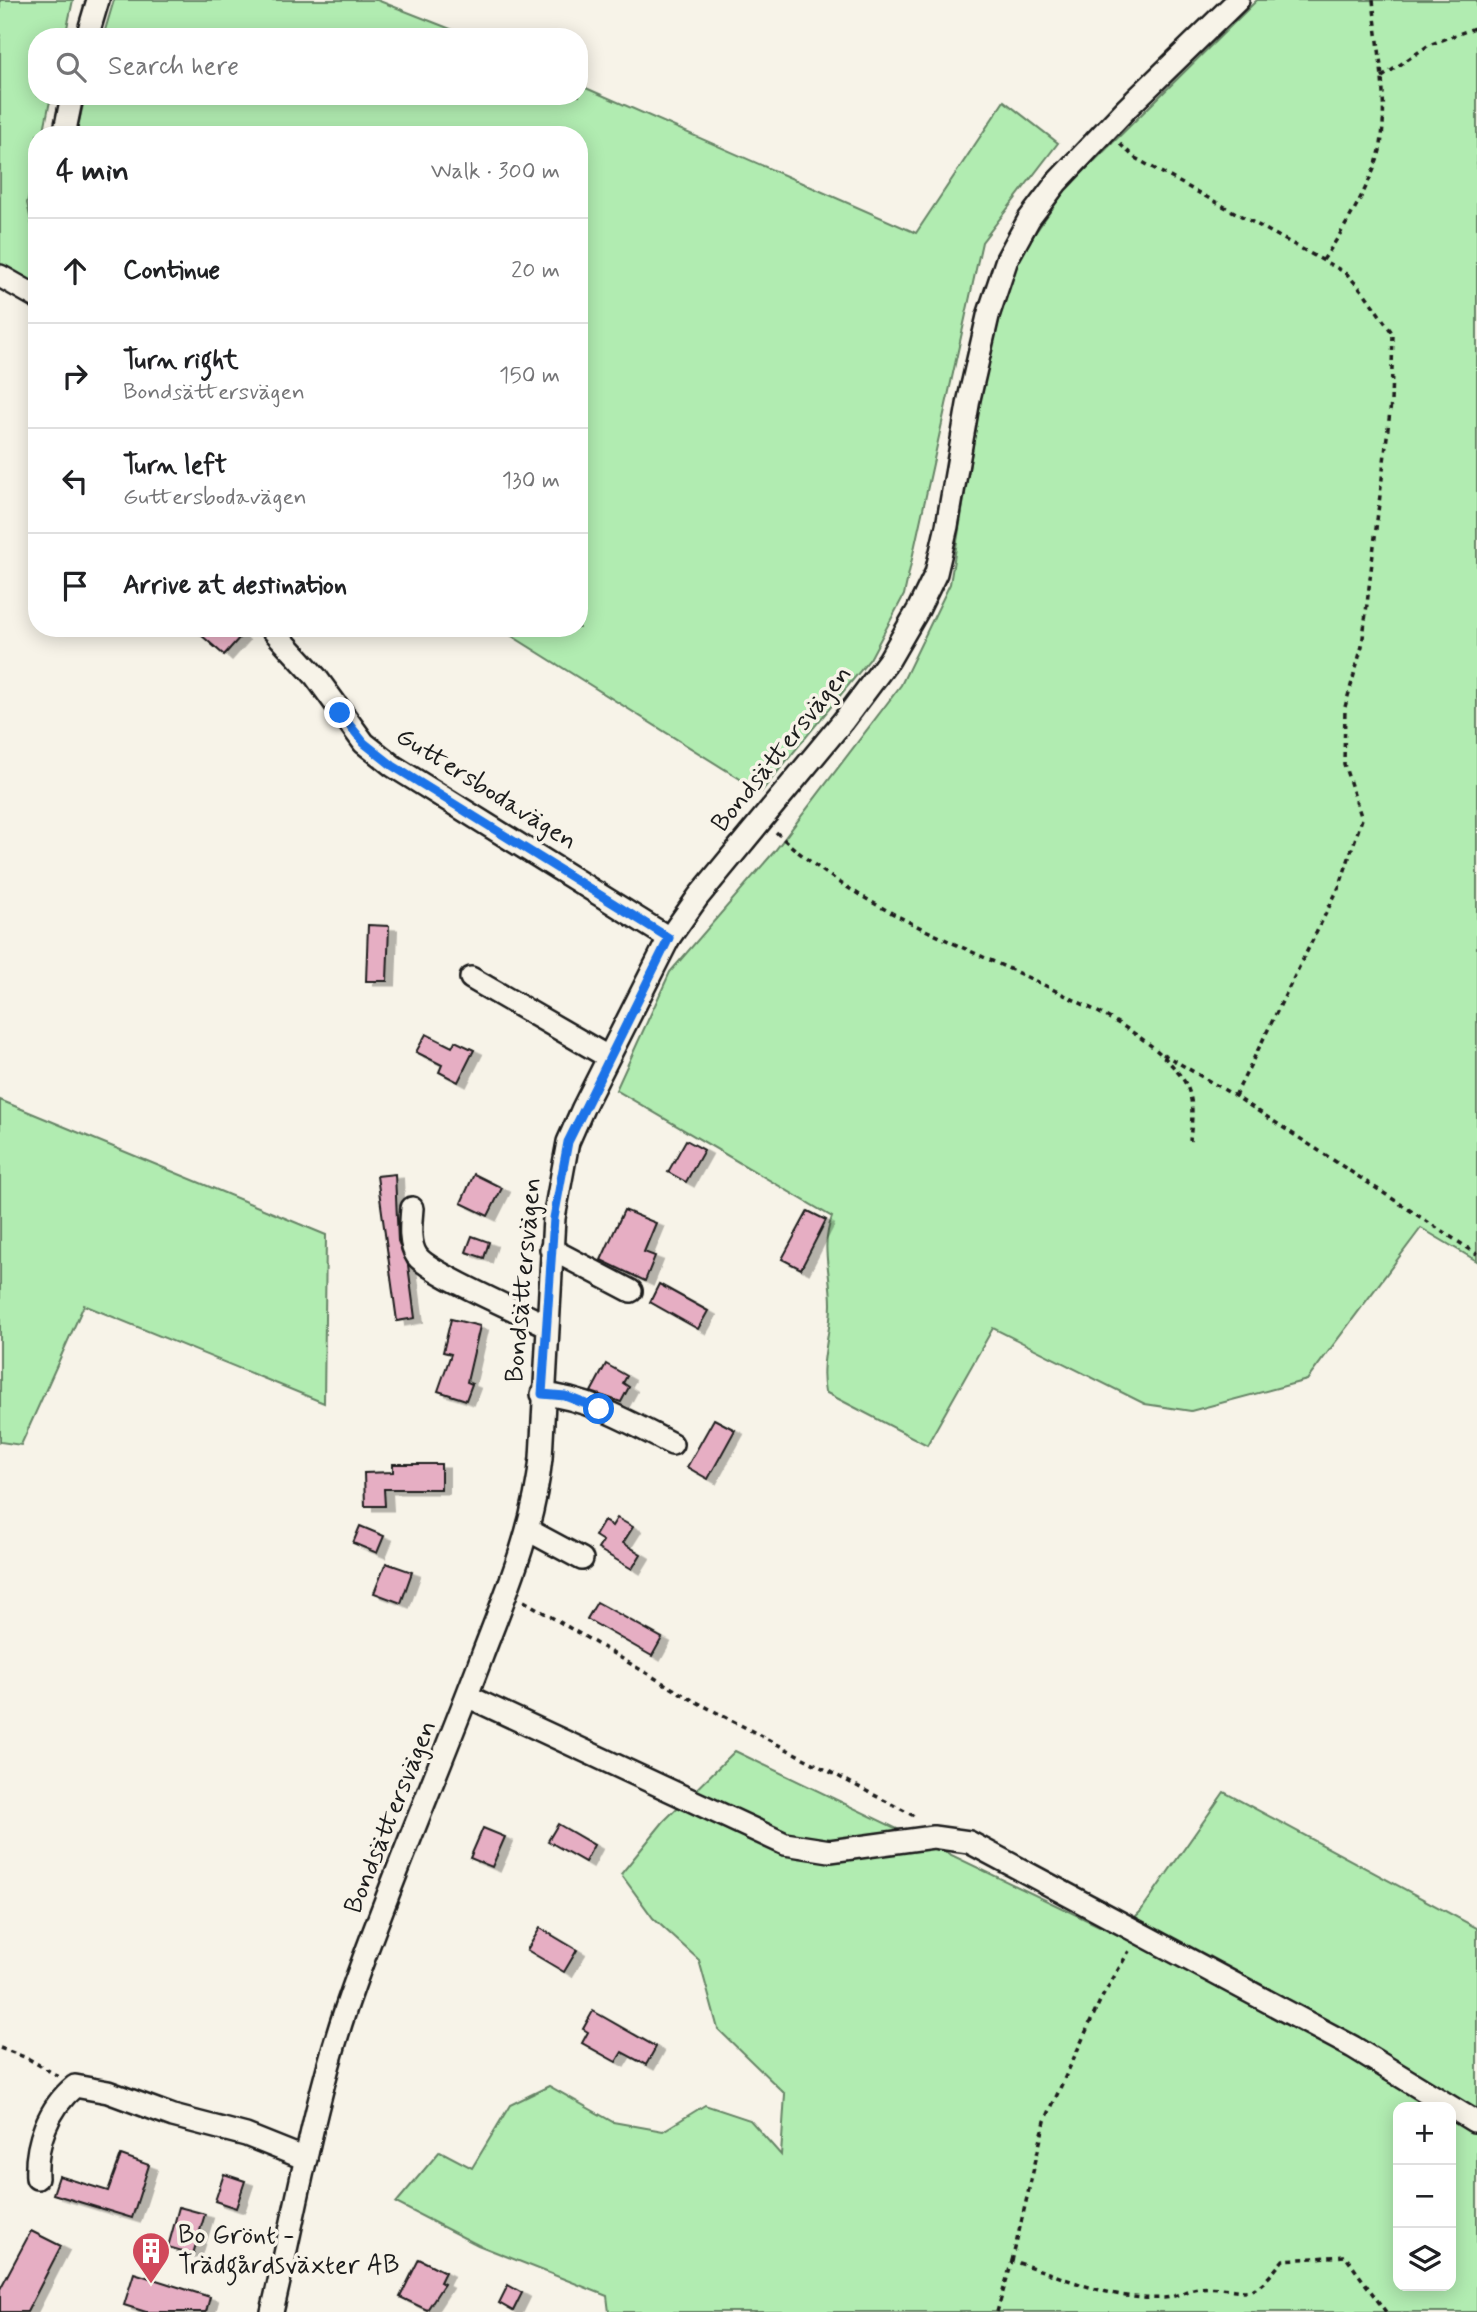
<!DOCTYPE html>
<meta charset="utf-8">
<style>
:root{--surface:#fff;--page:#f6f6f6;--text:#202124;--muted:#757577;--line:#e0e0e0}
body{margin:0;font-family:Mynerve,sans-serif;background:var(--page);color:var(--text)}
.controls{position:absolute;right:21px;bottom:21px;display:grid;overflow:hidden;border-radius:14px;box-shadow:0 4px 18px #0003}
.controls button{width:63px;height:63px;display:grid;place-items:center;padding:0;border:0;border-bottom:2px solid var(--line);background:var(--surface);color:var(--text);font:35px sans-serif}
.stop{position:absolute;width:21px;height:21px;margin:-16px;border:5px solid #1a73e8;border-radius:50%;background:#fff}
.stop.end{background:#1a73e8;border-color:#fff;box-shadow:0 2px 7px #0008}
.list{margin:0;padding:0;list-style:none}
h2{display:flex;justify-content:space-between;align-items:center;height:91px;margin:0;padding:0 28px;font-size:30px}
h2 small{font-size:23px;font-weight:400;color:var(--muted)}
.list li{display:grid;grid-template-columns:46px 1fr auto;gap:21px;align-items:center;box-sizing:border-box;height:105px;padding:0 28px;border-top:2px solid var(--line)}
.list b{display:block;font-size:26px;white-space:nowrap}
.list p{margin:0;font-size:23px;white-space:nowrap;color:var(--muted)}
.list em{font-size:23px;font-style:normal;color:var(--muted)}
.icon{flex:none;width:38px;height:38px;fill:none;stroke:currentColor;stroke-width:2;stroke-linecap:round;stroke-linejoin:round}
.map{position:relative;flex:none;width:1477px;height:2312px;overflow:hidden}
.search{position:absolute;background:var(--surface);box-shadow:0 4px 18px #0003;left:28px;top:28px;width:560px;height:77px;display:flex;align-items:center;gap:18px;box-sizing:border-box;padding:0 24px;border-radius:28px;color:var(--muted);font-size:26px}
.panel{position:absolute;background:var(--surface);box-shadow:0 4px 18px #0003;left:28px;top:126px;width:560px;height:511px;border-radius:28px}
.map>svg:first-child{display:block}
</style>
<div class="map">
<svg width="1477" height="2312" viewBox="0 0 1477 2312">
<defs>
<filter id="shadow"><feDropShadow dx="8" dy="4.5" stdDeviation="0" flood-color="#0004"/></filter>
</defs>
<rect width="100%" height="100%" fill="#f7f3e8"/>
<filter id="ink" filterUnits="userSpaceOnUse"><feTurbulence type="fractalNoise" baseFrequency=".0143" numOctaves="2"/><feDisplacementMap in="SourceGraphic" scale="14" xChannelSelector="R" yChannelSelector="G"/><feConvolveMatrix kernelMatrix="1 2 1 2 8 2 1 2 1" color-interpolation-filters="sRGB"/></filter>
<g filter="url(#ink)">
<!-- green -->
<g fill="#b1ecb1" stroke="#668466" stroke-width="2" fill-rule="evenodd">
<path d="M 0,0 L 73,0 L 65,37 L 37,37 L 37,96 L 51,96 L 43,135 L 37,135 L 37,161 L 27,203 L 37,247 L 37,285 L 0,265 Z"/>
<path d="M 114,0 L 377,0 L 471,37 L 103,37 Z"/>
<path d="M 1257,0 L 1477,0 L 1477,1261 L 1421,1228 L 1307,1380 L 1191,1411 L 1145,1404 L 993,1328 L 927,1445 L 825,1392 C 819,1362 831,1334 831,1304 C 831,1272 820,1248 832,1217 L 616,1090 L 670,972 L 774,852 L 901,685 L 950,584 L 984,378 L 1014,263 L 1066,189 Z"/>
<path d="M 579,85 L 916,233 L 1004,101 L 1058,143 L 982,242 L 904,595 L 870,659 L 761,792 L 499,628 L 579,628 L 579,135 L 76,135 L 85,96 L 579,96 Z"/>
<path d="M 0,1100 L 326,1235 L 324,1403 L 84,1305 L 21,1445 L 0,1442 Z"/>
<path d="M 735,1751 L 1118,1935 L 1140,1912 L 1224,1792 L 1477,1928 L 1477,2312 L 609,2312 L 607,2296 L 478,2245 L 396,2203 L 440,2151 L 472,2168 L 510,2105 L 549,2086 L 613,2122 L 663,2131 L 705,2105 L 750,2120 L 781,2155 L 785,2094 L 718,2029 L 699,1960 L 653,1918 L 621,1874 L 664,1821 ZM 1398,2107 L 1451,2107 L 1451,2286 L 1398,2286 Z"/>
</g>
<!-- building -->
<g fill="#e6aec3" stroke="#1c1c1c" stroke-width="2" filter="url(#shadow)">
<path d="M 193,628 L 232,628 L 241,636 L 224,655 Z"/>
<path d="M 368,925 L 389,926 L 387,981 L 366,981 Z"/>
<path d="M 426,1034 L 452,1047 L 455,1041 L 474,1050 L 458,1082 L 439,1072 L 442,1065 L 416,1052 Z"/>
<path d="M 686,1140 L 704,1150 L 686,1182 L 668,1172 Z"/>
<path d="M 395,1174 L 398,1241 L 408,1265 L 415,1318 L 397,1321 L 377,1176 Z"/>
<path d="M 474,1174 L 502,1188 L 488,1216 L 461,1203 Z"/>
<path d="M 624,1210 L 656,1223 L 644,1252 L 655,1256 L 645,1281 L 601,1260 Z"/>
<path d="M 808,1211 L 826,1220 L 801,1269 L 782,1259 Z"/>
<path d="M 472,1236 L 489,1242 L 484,1258 L 466,1252 Z"/>
<path d="M 659,1284 L 708,1311 L 698,1329 L 650,1302 Z"/>
<path d="M 451,1319 L 480,1326 L 467,1382 L 472,1384 L 466,1400 L 438,1391 L 451,1354 L 443,1352 Z"/>
<path d="M 606,1364 L 627,1376 L 623,1383 L 629,1387 L 621,1402 L 591,1392 Z"/>
<path d="M 714,1419 L 735,1430 L 708,1479 L 687,1467 Z"/>
<path d="M 393,1464 L 441,1464 L 441,1489 L 384,1489 L 385,1506 L 365,1506 L 364,1473 L 393,1472 Z"/>
<path d="M 617,1518 L 633,1527 L 623,1543 L 641,1554 L 632,1569 L 598,1549 L 603,1541 L 595,1536 L 604,1521 L 612,1526 Z"/>
<path d="M 360,1526 L 384,1536 L 377,1553 L 353,1543 Z"/>
<path d="M 386,1563 L 412,1572 L 401,1603 L 374,1593 Z"/>
<path d="M 597,1602 L 662,1638 L 652,1656 L 587,1619 Z"/>
<path d="M 558,1824 L 594,1845 L 585,1862 L 548,1841 Z"/>
<path d="M 483,1828 L 505,1837 L 492,1867 L 470,1858 Z"/>
<path d="M 540,1928 L 577,1950 L 564,1972 L 527,1950 Z"/>
<path d="M 593,2011 L 656,2047 L 646,2065 L 622,2052 L 616,2062 L 582,2043 L 588,2032 L 583,2029 Z"/>
<path d="M 121,2155 L 149,2165 L 132,2218 L 53,2194 L 59,2176 L 108,2191 Z"/>
<path d="M 224,2174 L 245,2181 L 236,2208 L 215,2201 Z"/>
<path d="M 179,2207 L 205,2214 L 193,2254 L 168,2247 Z"/>
<path d="M 31,2231 L 61,2246 L 27,2312 L 0,2312 L 0,2289 Z"/>
<path d="M 419,2259 L 445,2272 L 440,2282 L 444,2284 L 427,2310 L 400,2297 Z"/>
<path d="M 134,2273 L 210,2297 L 206,2312 L 146,2312 L 124,2305 Z"/>
<path d="M 508,2285 L 522,2293 L 513,2311 L 499,2303 Z"/>
</g>
<g fill="none" stroke-linecap="round" stroke-linejoin="round">
<defs>
<g id="minor">
<path d="M 87,37 L 98,0"/>
<path d="M 64,135 L 72,96"/>
<path d="M 0,276 L 37,297"/>
<path d="M 271,628 L 316,677 L 364,743 L 393,766 L 669,938"/>
<path d="M 471,978 L 608,1057"/>
<path d="M 412,1208 C 411,1222 408,1243 417,1256 C 429,1273 522,1313 546,1325"/>
<path d="M 551,1249 L 631,1291"/>
<path d="M 542,1394 C 588,1398 631,1423 672,1444"/>
<path d="M 528,1530 L 582,1559"/>
<path d="M 469,1697 L 785,1844 L 830,1851 L 933,1837 L 969,1842 L 1353,2047 L 1474,2121"/>
<path d="M 37,2178 C 35,2144 48,2108 75,2086 L 108,2092 L 173,2116 L 246,2135 L 306,2159"/>
<path d="M 272,2312 C 296,2211 313,2106 346,2008 C 387,1889 438,1773 482,1656 C 507,1591 534,1528 541,1458 L 554,1218 L 568,1142 L 583,1108 L 669,938 L 698,897 L 844,720 L 889,660 L 918,610 L 936,573 L 947,526 L 969,399 L 988,316 L 1007,259 L 1029,219 L 1057,182 L 1127,108 L 1238,0"/>
</g>
</defs>
<!-- minor casing -->
<use href="#minor" stroke="#1c1c1c" stroke-width="26"/>
<!-- path -->
<g stroke="#1c1c1c" stroke-width="3.5" stroke-dasharray="5 5" stroke-linecap="butt">
<path d="M 1382,77 L 1429,45 L 1477,27"/>
<path d="M 1120,144 L 1135,158 L 1346,273 L 1365,294 L 1393,334 L 1391,403 L 1362,646 L 1345,707 L 1344,764 L 1362,819 L 1340,885 L 1235,1096"/>
<path d="M 1323,260 C 1341,235 1377,174 1381,145 C 1388,98 1378,47 1373,0"/>
<path d="M 776,832 C 851,905 955,942 1048,987 C 1094,1010 1148,1033 1180,1075 C 1196,1095 1192,1117 1190,1141"/>
<path d="M 1163,1054 L 1235,1096 L 1477,1254"/>
<path d="M 524,1601 L 687,1697 L 918,1818"/>
<path d="M 0,2048 L 27,2058 L 58,2076"/>
<path d="M 1012,2261 L 1045,2121 L 1100,2001 L 1129,1951"/>
<path d="M 997,2312 L 1012,2261 C 1063,2276 1110,2301 1163,2298 C 1176,2298 1187,2289 1199,2288 C 1248,2284 1245,2309 1283,2260 L 1345,2256 L 1386,2312"/>
</g>
<!-- minor -->
<use href="#minor" stroke="#f7f3e8" stroke-width="21"/>
</g>
</g>
<g fill="none" stroke-linecap="round" stroke-linejoin="round" filter="url(#ink)">
<!-- route -->
<path stroke="#1a73e8" stroke-width="9" d="M 340,713 L 364,743 L 393,766 L 669,938 L 568,1142 L 554,1218 L 542,1394 L 565,1396 L 599,1409"/>
</g>
<!-- icons -->
<defs>
<symbol id="building-pin" viewBox="-11 -11 22 30"><path d="M0 17L-7.5 6A9.5 9.5 0 1 1 7.5 6Z" fill="#d1495b" stroke="#f7f3e8"/><path d="M-4-6H4V6H1V3H-1V6H-4ZM-2.5-4.3h1.7v1.8h-1.7ZM.8-4.3h1.7v1.8H.8ZM-2.5-1h1.7V.8h-1.7ZM.8-1h1.7V.8H.8Z" fill="#fff"/></symbol>
</defs>
<g fill-rule="evenodd">
<use href="#building-pin" x="129" y="2229" width="44" height="60"/>
</g>
<g text-anchor="middle" dominant-baseline="central" stroke-width="7" stroke-linejoin="round" paint-order="stroke">
<!-- street labels -->
<g font-size="26" fill="#1c1c1c" stroke="#f7f3e8">
<text transform="translate(782 749) rotate(-51)">Bondsättersvägen</text>
<text transform="translate(486 789) rotate(32)">Guttersbodavägen</text>
<text transform="translate(524 1280) rotate(-85)">Bondsättersvägen</text>
<text transform="translate(391 1817) rotate(-68)">Bondsättersvägen</text>
</g>
<!-- poi labels -->
<g font-size="26" fill="#1c1c1c" stroke="#f7f3e8" text-anchor="start">
<text x="178" y="2236">Bo Grönt -<tspan x="178" dy="30">Trädgårdsväxter AB</tspan></text>
</g>
</g>
</svg>
<div class="controls">
<button>+</button>
<button>−</button>
<button><svg class="icon" aria-label="layers" viewBox="0 0 24 24"><path d="M12 4l9 5-9 5-9-5zM3 14l9 5 9-5"/></svg></button>
</div>
<div class="stop" style="left:599px;top:1409px"></div>
<div class="stop end" style="left:340px;top:713px"></div>
<div class="search"><svg class="icon" aria-label="search" viewBox="0 0 24 24"><circle cx="10" cy="10" r="6"/><path d="M15 15l6 6"/></svg>Search here</div>
<section class="panel">
<h2>4 min<small>Walk · 300 m</small></h2>
<ul class="list">
<li><svg class="icon" aria-label="ahead" viewBox="0 0 24 24"><path d="M12 20V5M6 11l6-6 6 6"/></svg><div><b>Continue</b></div><em>20 m</em></li>
<li><svg class="icon" aria-label="right" viewBox="0 0 24 24"><path d="M7 20v-9h11M14 6l5 5-5 5"/></svg><div><b>Turn right</b><p>Bondsättersvägen</p></div><em>150 m</em></li>
<li><svg class="icon" aria-label="left" viewBox="0 0 24 24"><path d="M17 20v-9H6M10 6l-5 5 5 5"/></svg><div><b>Turn left</b><p>Guttersbodavägen</p></div><em>130 m</em></li>
<li><svg class="icon" aria-label="arrive" viewBox="0 0 24 24"><path d="M6 21V4h12l-3 4 3 4H6"/></svg><div><b>Arrive at destination</b></div></li>
</ul>
</section>
</div>
